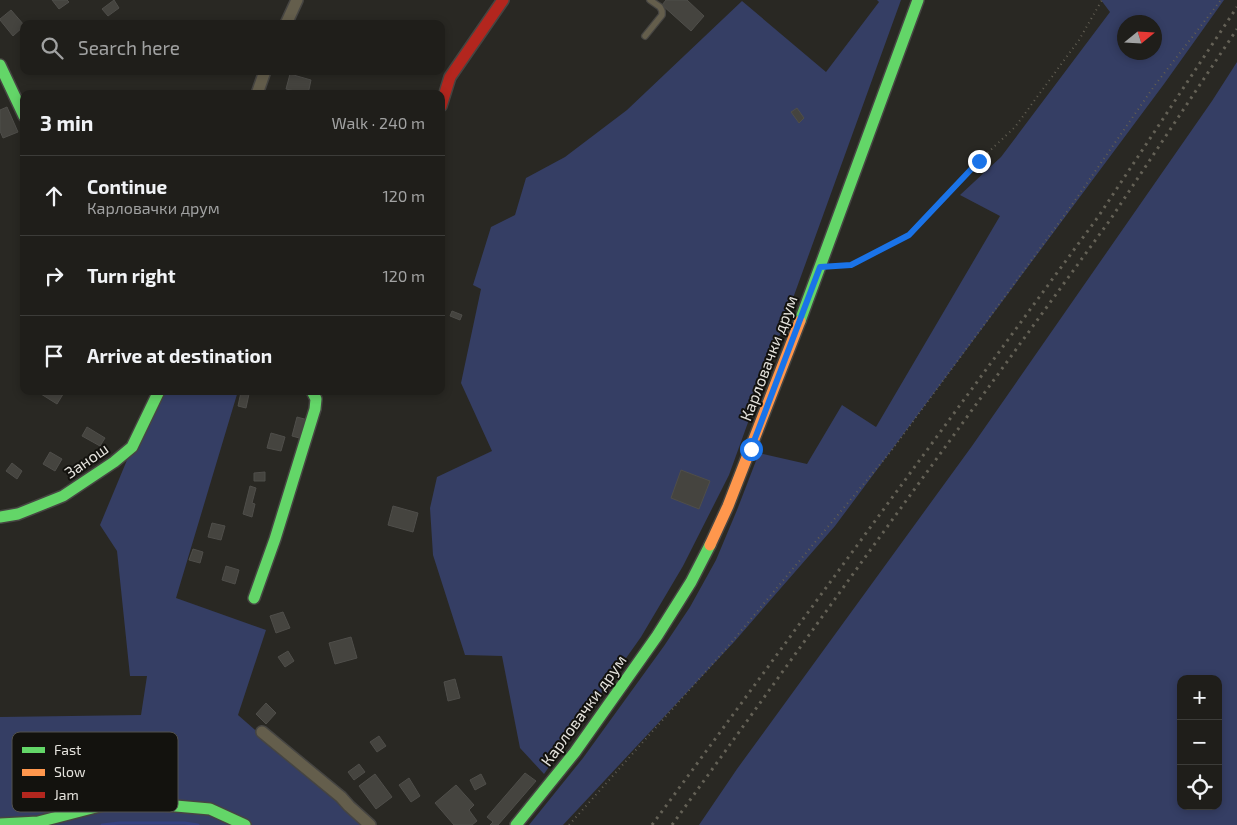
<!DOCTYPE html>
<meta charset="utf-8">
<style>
:root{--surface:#1f1e1a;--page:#2c2b27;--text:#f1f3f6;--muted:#a1a2a2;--line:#3c3c39}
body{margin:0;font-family:"Exo 2",sans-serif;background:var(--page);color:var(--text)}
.controls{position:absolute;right:15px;bottom:15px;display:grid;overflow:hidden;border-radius:10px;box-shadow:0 2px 8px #0003}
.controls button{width:45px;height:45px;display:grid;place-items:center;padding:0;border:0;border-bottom:1px solid var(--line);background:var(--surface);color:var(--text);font:25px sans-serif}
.compass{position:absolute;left:1117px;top:15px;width:45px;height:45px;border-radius:50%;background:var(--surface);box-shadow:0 2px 8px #0003;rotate:72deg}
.stop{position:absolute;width:15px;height:15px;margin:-11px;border:4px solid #1a73e8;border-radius:50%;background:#fff}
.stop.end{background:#1a73e8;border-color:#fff;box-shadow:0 1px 5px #0008}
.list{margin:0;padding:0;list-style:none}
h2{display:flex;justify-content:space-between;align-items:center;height:65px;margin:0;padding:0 20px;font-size:21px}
h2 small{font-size:16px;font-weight:400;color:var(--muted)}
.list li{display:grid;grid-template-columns:32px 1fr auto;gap:15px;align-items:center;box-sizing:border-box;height:80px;padding:0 20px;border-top:1px solid var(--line)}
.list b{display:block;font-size:19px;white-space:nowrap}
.list p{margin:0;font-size:16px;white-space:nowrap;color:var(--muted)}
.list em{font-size:16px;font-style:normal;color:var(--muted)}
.icon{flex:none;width:28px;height:28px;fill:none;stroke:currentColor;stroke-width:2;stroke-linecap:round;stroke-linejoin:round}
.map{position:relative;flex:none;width:1237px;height:825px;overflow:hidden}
.search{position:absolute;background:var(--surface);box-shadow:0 2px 8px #0003;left:20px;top:20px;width:425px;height:55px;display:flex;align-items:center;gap:12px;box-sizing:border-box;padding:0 18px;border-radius:10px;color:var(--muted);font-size:19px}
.panel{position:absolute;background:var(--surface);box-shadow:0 2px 8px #0003;left:20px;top:90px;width:425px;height:305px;border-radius:10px}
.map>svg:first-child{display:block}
</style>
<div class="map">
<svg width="1237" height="825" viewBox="0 0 1237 825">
<rect width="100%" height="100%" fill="#292823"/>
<!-- green -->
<g fill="#353e64" fill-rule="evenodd">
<path d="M 877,0 L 901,0 L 729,475 L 683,566 L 641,637 L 544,774 L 520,748 L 502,656 L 465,655 L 433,555 L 430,508 L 437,477 L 492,451 L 461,383 L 481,289 L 473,285 L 491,227 L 515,215 L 526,178 L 565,157 L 627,110 L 742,1 L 826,72 L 879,2 Z"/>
<path d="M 1101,0 L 1224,0 L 1164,84 L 835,526 L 734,642 L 563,825 L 529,825 L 583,758 L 664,646 L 690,607 L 716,560 L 737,510 L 759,453 L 807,464 L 842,405 L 876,427 L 1000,216 L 960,195 L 1001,157 L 1110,12 ZM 1124,22 L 1154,22 L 1154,52 L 1124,52 Z"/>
<path d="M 1237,62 L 1237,825 L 699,825 L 737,769 L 972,446 L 1212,101 ZM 1181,679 L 1218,679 L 1218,806 L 1181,806 Z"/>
<path d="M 164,391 L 238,391 L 176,598 L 266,630 L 238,715 L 364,825 L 0,825 L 0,717 L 141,715 L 147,676 L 130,676 L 117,551 L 100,525 L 127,460 Z"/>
</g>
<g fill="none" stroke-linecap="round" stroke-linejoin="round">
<!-- stream -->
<path stroke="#354281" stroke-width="3" d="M 102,825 L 119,823 L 185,823 L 198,825"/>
</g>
<!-- building -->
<g fill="#45443f" stroke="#4f4e4a">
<path d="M 52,0 L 67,0 L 69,2 L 59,9 Z"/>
<path d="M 114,0 L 119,8 L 108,16 L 102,9 Z"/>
<path d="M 666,0 L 687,0 L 704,16 L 691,31 L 662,5 Z"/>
<path d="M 11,10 L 24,25 L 24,26 L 13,36 L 0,20 L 0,19 Z"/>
<path d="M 290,74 L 311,80 L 308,94 L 286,89 Z"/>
<path d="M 7,107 L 18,132 L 3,138 L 0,131 L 0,110 Z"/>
<path d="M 797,108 L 804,118 L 799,123 L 791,112 Z"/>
<path d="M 452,311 L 462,315 L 460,320 L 450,316 Z"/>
<path d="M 42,391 L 65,391 L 57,404 L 41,394 Z"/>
<path d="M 241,392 L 249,394 L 246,408 L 238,406 Z"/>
<path d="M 297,417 L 308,420 L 303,439 L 292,436 Z"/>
<path d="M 87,427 L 105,438 L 100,446 L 82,436 Z"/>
<path d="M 271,433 L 285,437 L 281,451 L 267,448 Z"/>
<path d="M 50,452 L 62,459 L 55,471 L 43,464 Z"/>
<path d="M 12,463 L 22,471 L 17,479 L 6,471 Z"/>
<path d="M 681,470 L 710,481 L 699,509 L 671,498 Z"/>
<path d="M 265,472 L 265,481 L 254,481 L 254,473 Z"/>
<path d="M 250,486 L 256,488 L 252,503 L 255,504 L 252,517 L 243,514 Z"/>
<path d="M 393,506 L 418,513 L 413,532 L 388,525 Z"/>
<path d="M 212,523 L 225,526 L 221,540 L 208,537 Z"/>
<path d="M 193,549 L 203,552 L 200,563 L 189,560 Z"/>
<path d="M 226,566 L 239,570 L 235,584 L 222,580 Z"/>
<path d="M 283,612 L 290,628 L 276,633 L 270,616 Z"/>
<path d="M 351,637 L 357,658 L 335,664 L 329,643 Z"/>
<path d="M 288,651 L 294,661 L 285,667 L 278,657 Z"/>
<path d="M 455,679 L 460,698 L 448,701 L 444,682 Z"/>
<path d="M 266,703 L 276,713 L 266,724 L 256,714 Z"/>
<path d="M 379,736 L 386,746 L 377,752 L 370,742 Z"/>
<path d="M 359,764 L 365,772 L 354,780 L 348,772 Z"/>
<path d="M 525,773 L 536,781 L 498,825 L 490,825 L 493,822 L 487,817 Z"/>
<path d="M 375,774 L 392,797 L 376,809 L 359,786 Z"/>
<path d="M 481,774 L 486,784 L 475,790 L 470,780 Z"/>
<path d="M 409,778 L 420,796 L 411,802 L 399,785 Z"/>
<path d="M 456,785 L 474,805 L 469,810 L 477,821 L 472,825 L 454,825 L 435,803 Z"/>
</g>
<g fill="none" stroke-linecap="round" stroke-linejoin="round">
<defs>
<path id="lane" d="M 645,36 L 662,15 L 662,11 L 660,7 L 650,0"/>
<g id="street">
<path d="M 286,24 L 297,0"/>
<path d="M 257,94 L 265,71"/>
<path d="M 262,732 L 341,797 L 349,806 L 370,825"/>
</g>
<g id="fast">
<path d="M 0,65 L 24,116"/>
<path d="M 800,321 L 918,0"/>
<path d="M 0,517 L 18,514 L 63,496 L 114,462 L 132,447 L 159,391"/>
<path d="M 254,598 L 275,539 L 315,409 L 316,399 L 312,391"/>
<path d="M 0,824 L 38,822 L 119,801 L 210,809 L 245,825"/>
<path d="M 516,825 L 575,752 L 657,636 L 691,582 L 710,545"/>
</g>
<path id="slow" d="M 710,545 L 728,506 L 800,321"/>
<path id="jam" d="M 441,106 L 450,77 L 503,0"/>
</defs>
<!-- lane casing -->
<use href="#lane" stroke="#464542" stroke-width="8"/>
<!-- street casing -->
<use href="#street" stroke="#464542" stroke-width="14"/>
<!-- fast casing -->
<use href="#fast" stroke="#464542" stroke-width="14"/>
<!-- slow casing -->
<use href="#slow" stroke="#464542" stroke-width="14"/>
<!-- jam casing -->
<use href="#jam" stroke="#464542" stroke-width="14"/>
<!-- path -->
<g stroke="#625e53" stroke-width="2" stroke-dasharray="1 4" stroke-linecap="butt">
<path d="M 835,266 L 851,265 L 909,235 L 979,161 L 1015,127 L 1079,40 L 1102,0"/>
<path d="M 569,825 L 725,650 L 892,450 L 1069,209 L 1155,85 L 1221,0"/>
</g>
<!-- lane -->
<use href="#lane" stroke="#645e4c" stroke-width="5.5"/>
<!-- street -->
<use href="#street" stroke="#645e4c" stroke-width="11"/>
<!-- fast -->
<use href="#fast" stroke="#63d668" stroke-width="11"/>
<!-- slow -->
<use href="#slow" stroke="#ff974d" stroke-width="11"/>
<!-- jam -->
<use href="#jam" stroke="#b3261e" stroke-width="11"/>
<!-- rail -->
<g stroke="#646156" stroke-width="3" stroke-dasharray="2.5 5" stroke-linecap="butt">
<path d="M 652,825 L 1098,217 L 1237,7"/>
<path d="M 672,825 L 866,556 L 1110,220 L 1237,29"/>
</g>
</g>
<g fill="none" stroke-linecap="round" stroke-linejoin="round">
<!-- route -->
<path stroke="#1a73e8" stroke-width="6" d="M 751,449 L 820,267 L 851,265 L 909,235 L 979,161"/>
</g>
<g text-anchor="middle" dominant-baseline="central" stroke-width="4" stroke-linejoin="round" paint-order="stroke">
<!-- street labels -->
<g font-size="16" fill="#e5e3dd" stroke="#13120e">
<text transform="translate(768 358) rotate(-69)">Карловачки друм</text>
<text transform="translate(86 460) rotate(-35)">Занош</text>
<text transform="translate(583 710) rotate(-54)">Карловачки друм</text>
</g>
</g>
<!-- legend -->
<rect x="12" y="732" width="166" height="80" rx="8" fill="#13120e" stroke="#52514c" stroke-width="1"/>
<rect x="22" y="747" width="23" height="6" fill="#63d668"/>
<rect x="22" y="769" width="23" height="7" fill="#ff974d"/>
<rect x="22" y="792" width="23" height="6" fill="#b3261e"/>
<g font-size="14" fill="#e5e3dd">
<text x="54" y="755">Fast</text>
<text x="54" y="777">Slow</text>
<text x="54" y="800">Jam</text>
</g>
</svg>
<div class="controls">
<button>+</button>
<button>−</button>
<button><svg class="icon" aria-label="locate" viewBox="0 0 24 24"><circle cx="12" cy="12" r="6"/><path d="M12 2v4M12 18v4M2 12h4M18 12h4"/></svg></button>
</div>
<svg class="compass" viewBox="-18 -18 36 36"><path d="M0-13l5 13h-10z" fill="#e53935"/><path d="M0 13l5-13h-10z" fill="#a1a2a2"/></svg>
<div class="stop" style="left:751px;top:449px"></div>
<div class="stop end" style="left:979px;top:161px"></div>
<div class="search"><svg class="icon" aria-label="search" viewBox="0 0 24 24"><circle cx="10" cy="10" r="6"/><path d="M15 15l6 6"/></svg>Search here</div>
<section class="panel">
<h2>3 min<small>Walk · 240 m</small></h2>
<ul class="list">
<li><svg class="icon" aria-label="ahead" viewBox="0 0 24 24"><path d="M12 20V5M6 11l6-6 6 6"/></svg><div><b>Continue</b><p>Карловачки друм</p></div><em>120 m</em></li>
<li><svg class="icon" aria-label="right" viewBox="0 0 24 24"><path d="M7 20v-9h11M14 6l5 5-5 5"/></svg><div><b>Turn right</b></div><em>120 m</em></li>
<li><svg class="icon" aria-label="arrive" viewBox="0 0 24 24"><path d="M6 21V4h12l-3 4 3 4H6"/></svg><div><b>Arrive at destination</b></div></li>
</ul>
</section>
</div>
